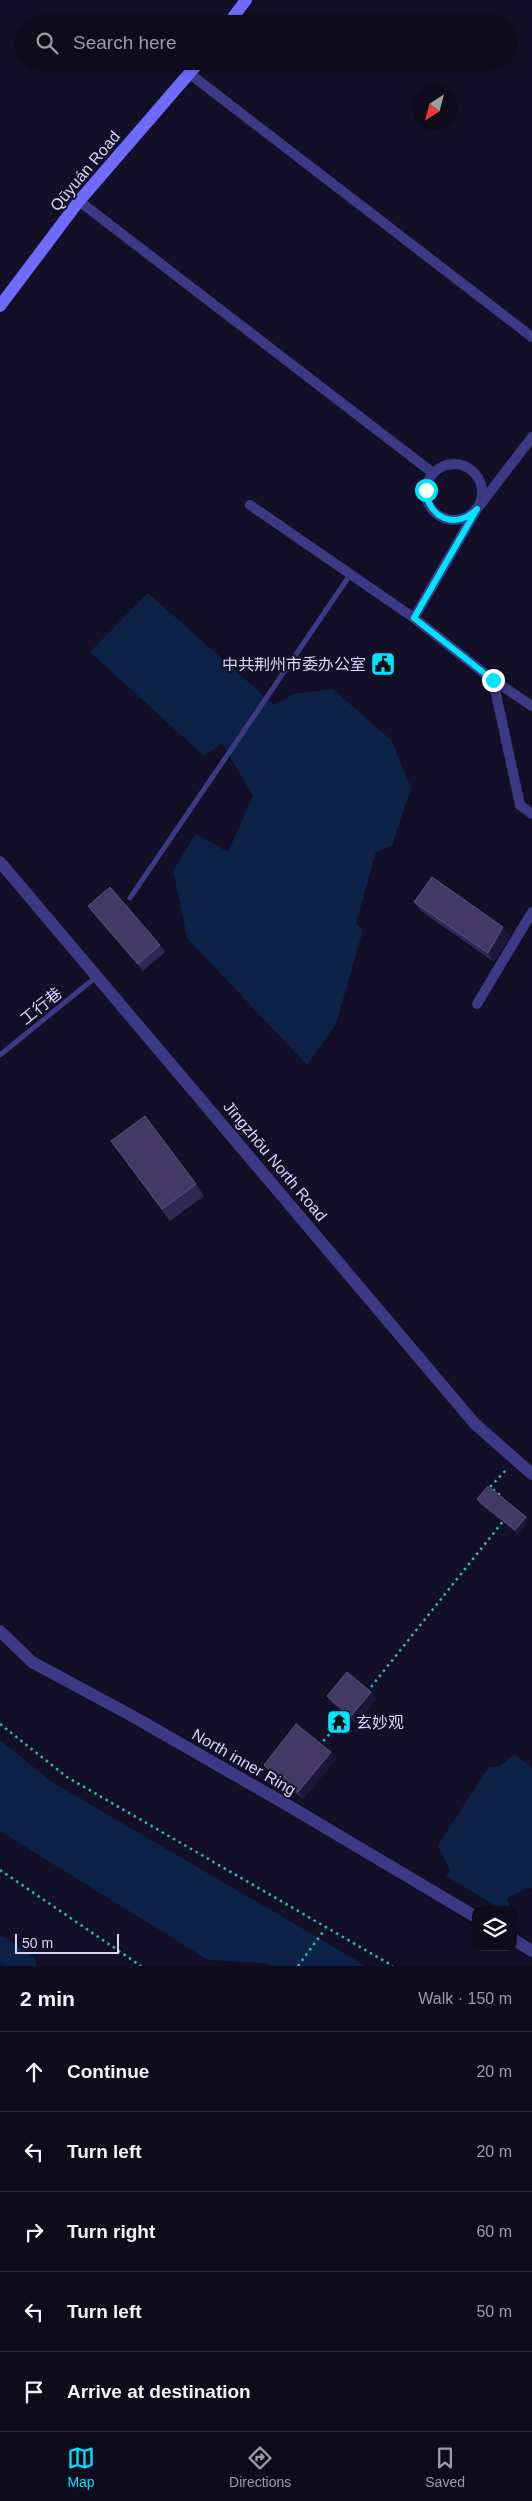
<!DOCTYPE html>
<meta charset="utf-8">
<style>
:root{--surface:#0e0b1c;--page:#171425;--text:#f1f3f6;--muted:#9b9ba3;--line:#2e2b3b;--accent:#00e5ff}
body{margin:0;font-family:Arial,"Noto Sans SC",sans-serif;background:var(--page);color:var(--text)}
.controls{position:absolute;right:15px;bottom:15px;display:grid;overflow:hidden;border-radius:10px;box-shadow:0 2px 8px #0003}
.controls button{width:45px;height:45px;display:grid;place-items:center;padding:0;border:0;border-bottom:1px solid var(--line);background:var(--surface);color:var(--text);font:25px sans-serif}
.compass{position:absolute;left:412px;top:85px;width:45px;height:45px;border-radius:50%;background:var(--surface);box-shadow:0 2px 8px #0003;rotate:216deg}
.scale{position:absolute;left:15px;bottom:12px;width:104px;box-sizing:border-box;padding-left:5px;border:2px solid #d9d4ff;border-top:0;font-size:14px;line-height:18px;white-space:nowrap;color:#d9d4ff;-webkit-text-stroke:4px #130f26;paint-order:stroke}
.stop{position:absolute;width:15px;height:15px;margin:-11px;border:4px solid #00e5ff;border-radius:50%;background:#fff}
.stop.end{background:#00e5ff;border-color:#fff;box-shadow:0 1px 5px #0008}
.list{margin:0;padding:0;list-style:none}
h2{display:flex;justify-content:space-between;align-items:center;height:65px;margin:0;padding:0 20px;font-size:21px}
h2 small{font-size:16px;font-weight:400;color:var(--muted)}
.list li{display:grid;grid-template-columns:32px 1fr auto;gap:15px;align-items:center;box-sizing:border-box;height:80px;padding:0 20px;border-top:1px solid var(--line)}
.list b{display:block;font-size:19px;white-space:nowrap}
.list em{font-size:16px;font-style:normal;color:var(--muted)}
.icon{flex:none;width:28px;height:28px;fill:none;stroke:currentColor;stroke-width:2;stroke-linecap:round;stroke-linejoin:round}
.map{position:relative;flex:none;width:532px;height:1966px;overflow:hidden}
.search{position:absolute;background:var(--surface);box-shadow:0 2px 8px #0003;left:15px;right:15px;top:15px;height:55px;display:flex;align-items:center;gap:12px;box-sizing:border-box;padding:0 18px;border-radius:28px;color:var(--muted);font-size:19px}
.sheet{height:465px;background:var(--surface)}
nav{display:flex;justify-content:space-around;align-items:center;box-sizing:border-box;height:70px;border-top:1px solid var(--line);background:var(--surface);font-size:14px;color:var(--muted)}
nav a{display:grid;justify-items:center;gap:2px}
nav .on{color:var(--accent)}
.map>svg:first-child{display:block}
</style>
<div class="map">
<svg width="532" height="1966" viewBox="0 0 532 1966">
<rect width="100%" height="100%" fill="#130f26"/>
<!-- water -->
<g fill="#0c2248">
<path d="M 148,593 L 274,705 L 294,694 L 333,689 L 392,741 L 411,788 L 392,846 L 376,852 L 356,923 L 363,930 L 336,1024 L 307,1065 L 187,938 L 173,870 L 196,834 L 228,852 L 253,796 L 222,743 L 204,756 L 90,652 Z"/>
<path d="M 0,1740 L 52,1782 L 366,1966 L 271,1966 L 264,1963 L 208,1960 L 0,1831 Z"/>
<path d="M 514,1754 L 532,1768 L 532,1890 L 530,1887 L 507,1898 L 511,1907 L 509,1910 L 503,1910 L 446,1876 L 450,1870 L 438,1845 L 489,1767 L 499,1767 Z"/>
</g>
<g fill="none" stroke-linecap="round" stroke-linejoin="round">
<!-- river -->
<path stroke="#0c2248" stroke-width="25" d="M 0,1949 L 24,1966"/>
<!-- path -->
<g stroke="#2fb8b0" stroke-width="2.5" stroke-dasharray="2.5 4" stroke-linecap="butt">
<path d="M 500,1495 L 490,1487 L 507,1469"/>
<path d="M 367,1692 L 504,1520"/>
<path d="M 0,1724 L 67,1777 L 393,1966"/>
<path d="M 319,1746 L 348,1713"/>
<path d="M 0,1870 L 141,1966"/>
<path d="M 298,1966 L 325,1929"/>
</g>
<!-- service -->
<g stroke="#3d3a85" stroke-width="5">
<path d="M 130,898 L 350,575"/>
<path d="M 0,1055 L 96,977"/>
</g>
<!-- minor -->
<g stroke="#3d3a85" stroke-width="10">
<path d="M 190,74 L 532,337"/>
<path d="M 79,201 L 433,473"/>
<circle cx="454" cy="492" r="28"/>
<path d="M 250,505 L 414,618 L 493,680 L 532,706"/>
<path d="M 414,618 L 477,509 L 532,437"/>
<path d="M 493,680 L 520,805 L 532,814"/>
<path d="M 477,1004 L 532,912"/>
</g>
<!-- tertiary -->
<g stroke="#3d3a85" stroke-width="12">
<path d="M 0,862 L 475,1424 L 532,1474"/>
<path d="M 0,1631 L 32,1662 L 134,1717 L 289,1806 L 476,1917"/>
<path d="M 513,1939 L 532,1951"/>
</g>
<!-- secondary -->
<g stroke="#6f6bff" stroke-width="12">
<path d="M 228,24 L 246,0"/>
<path d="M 0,306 L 79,201 L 200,61"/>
</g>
</g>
<!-- wall -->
<g fill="#312854">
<path d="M 414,902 L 510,936 L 494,962 L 421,911 Z"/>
<path d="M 88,906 L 160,945 L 165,952 L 143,971 L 93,913 Z"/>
<path d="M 111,1141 L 196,1184 L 204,1196 L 170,1221 Z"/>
<path d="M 477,1499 L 526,1517 L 529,1521 L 518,1534 L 480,1504 Z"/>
<path d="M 371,1692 L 376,1699 L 356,1723 L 332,1703 L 327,1696 Z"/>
<path d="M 336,1759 L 303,1799 L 268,1772 L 264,1765 Z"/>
</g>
<!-- shaded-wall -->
<g fill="#1d163a">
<path d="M 503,927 L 510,936 L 494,962 L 488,953 Z"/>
<path d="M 526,1517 L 529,1521 L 518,1534 L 515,1530 Z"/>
<path d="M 371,1692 L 376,1699 L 356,1723 L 351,1716 Z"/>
<path d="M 331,1752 L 336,1759 L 303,1799 L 298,1792 Z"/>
</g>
<!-- building -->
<g fill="#433a66" stroke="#5a527e">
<path d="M 432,877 L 503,927 L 488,953 L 414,902 Z"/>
<path d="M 110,887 L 160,945 L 138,964 L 88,906 Z"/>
<path d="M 145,1116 L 196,1184 L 162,1209 L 111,1141 Z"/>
<path d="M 488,1486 L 526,1517 L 515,1530 L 477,1499 Z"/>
<path d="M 347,1672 L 371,1692 L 351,1716 L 327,1696 Z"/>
<path d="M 296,1724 L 331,1752 L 298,1792 L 264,1765 Z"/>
</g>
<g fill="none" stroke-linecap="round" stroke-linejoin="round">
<!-- route -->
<path stroke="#00e5ff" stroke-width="6" d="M 426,490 C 428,519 457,530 477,509 L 414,618 L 493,680"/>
</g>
<!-- icons -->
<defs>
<symbol id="civic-square" viewBox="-11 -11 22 22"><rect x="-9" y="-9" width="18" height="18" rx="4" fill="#00e5ff" stroke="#130f26"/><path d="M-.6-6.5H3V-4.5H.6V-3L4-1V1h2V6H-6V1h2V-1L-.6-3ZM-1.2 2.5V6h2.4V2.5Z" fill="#111"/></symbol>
<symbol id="temple-square" viewBox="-11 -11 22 22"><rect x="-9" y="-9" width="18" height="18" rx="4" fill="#00e5ff" stroke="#130f26"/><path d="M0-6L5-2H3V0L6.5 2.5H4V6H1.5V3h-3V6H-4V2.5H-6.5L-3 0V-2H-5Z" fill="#111"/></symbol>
</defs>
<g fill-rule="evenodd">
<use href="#civic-square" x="369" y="650" width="28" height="28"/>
<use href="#temple-square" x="325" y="1708" width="28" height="28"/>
</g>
<g text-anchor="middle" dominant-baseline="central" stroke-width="4" stroke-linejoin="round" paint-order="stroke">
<!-- street labels -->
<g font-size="16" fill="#d9d4ff" stroke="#130f26">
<text transform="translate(85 171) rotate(-50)">Qūyuán Road</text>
<text transform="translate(41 1006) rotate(-39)">工行巷</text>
<text transform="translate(275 1161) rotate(50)">Jīngzhōu North Road</text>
<text transform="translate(244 1762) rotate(30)">North inner Ring</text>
</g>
<!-- poi labels -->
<g font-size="16" fill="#d9d4ff" stroke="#130f26" text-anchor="end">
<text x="366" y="664">中共荆州市委办公室</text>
<text x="356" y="1722" text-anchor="start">玄妙观</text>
</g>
</g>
</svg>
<div class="controls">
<button><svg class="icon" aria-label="layers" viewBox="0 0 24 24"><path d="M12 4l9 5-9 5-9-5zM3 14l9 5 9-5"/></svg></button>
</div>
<svg class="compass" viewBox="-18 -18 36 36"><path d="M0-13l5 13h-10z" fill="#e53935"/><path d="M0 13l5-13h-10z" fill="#9b9ba3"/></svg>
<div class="scale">50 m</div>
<div class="stop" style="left:426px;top:490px"></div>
<div class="stop end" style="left:493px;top:680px"></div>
<div class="search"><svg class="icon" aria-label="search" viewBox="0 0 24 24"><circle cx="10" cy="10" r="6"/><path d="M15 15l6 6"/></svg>Search here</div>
</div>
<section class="sheet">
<h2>2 min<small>Walk · 150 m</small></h2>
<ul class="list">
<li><svg class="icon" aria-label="ahead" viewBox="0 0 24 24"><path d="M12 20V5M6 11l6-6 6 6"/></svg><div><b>Continue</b></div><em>20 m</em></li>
<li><svg class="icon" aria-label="left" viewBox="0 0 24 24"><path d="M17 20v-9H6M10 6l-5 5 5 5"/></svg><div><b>Turn left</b></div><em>20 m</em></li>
<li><svg class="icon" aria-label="right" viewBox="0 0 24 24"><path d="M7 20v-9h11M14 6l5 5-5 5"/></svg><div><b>Turn right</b></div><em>60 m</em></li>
<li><svg class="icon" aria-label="left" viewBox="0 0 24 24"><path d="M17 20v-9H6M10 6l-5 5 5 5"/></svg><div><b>Turn left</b></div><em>50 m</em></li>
<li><svg class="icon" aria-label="arrive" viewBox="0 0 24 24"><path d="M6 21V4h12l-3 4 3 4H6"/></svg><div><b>Arrive at destination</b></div></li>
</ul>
</section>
<nav>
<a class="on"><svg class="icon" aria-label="map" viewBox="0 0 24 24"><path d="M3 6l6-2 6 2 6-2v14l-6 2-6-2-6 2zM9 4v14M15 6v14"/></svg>Map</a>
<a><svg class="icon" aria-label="directions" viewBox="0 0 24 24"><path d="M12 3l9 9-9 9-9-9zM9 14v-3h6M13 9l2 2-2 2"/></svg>Directions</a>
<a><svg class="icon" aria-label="saved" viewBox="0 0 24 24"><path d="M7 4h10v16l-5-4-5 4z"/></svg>Saved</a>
</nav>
